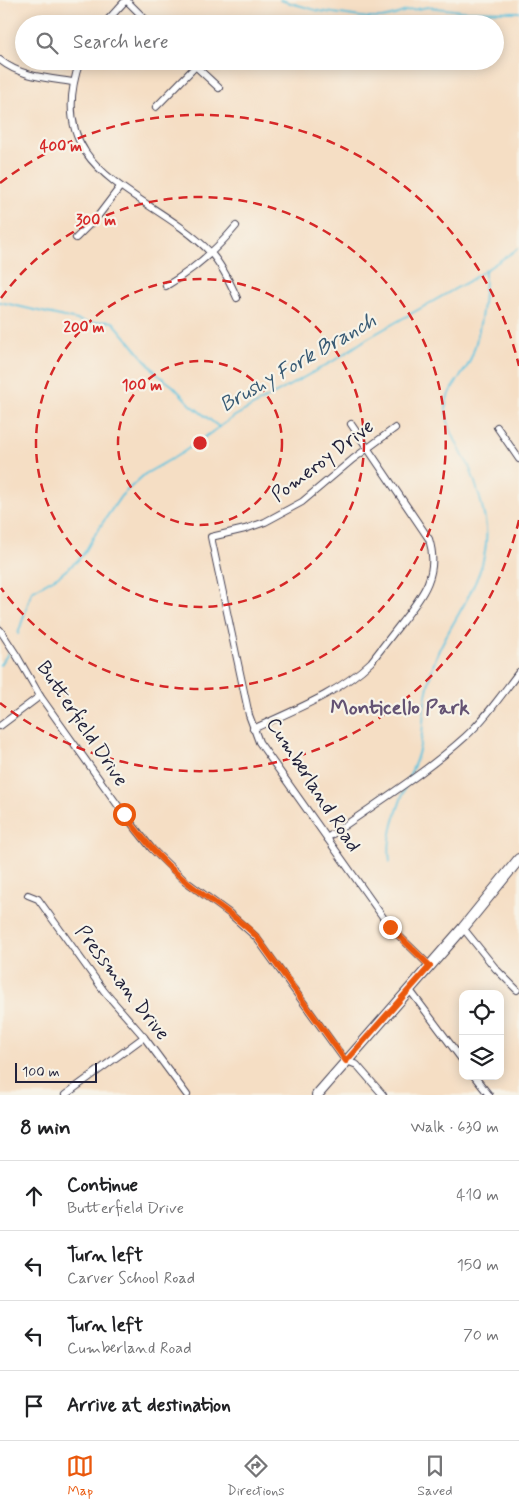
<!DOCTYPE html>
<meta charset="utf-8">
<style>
:root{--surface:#fff;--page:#f6f6f6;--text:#202124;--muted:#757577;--line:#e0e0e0;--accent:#ea580c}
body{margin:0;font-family:Mynerve,sans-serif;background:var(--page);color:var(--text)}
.controls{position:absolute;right:15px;bottom:15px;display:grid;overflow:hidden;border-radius:10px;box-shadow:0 2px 12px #0003}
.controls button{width:45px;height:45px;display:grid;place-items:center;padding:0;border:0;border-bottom:1px solid var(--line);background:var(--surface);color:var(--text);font:25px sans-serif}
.scale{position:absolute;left:15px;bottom:12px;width:82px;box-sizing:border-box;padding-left:5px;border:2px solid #22223b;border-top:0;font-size:14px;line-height:18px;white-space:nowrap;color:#22223b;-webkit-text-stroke:4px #f7f3e8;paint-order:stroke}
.stop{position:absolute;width:15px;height:15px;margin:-11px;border:4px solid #ea580c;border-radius:50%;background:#fff}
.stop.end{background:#ea580c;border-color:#fff;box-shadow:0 1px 5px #0008}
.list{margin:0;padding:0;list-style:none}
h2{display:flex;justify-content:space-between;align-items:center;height:65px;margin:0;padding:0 20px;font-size:21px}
h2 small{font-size:16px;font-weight:400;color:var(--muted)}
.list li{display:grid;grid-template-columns:32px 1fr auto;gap:15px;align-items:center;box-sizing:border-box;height:70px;padding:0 20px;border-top:1px solid var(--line)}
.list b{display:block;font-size:19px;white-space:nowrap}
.list p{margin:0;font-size:16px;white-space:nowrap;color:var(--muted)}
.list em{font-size:16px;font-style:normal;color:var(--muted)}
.icon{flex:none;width:28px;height:28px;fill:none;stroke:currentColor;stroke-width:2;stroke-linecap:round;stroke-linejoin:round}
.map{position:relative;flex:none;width:519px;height:1095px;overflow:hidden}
.search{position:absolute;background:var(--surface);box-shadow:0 2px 12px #0003;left:15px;right:15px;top:15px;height:55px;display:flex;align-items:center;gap:12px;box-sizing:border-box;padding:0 18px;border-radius:28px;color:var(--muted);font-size:19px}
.sheet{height:345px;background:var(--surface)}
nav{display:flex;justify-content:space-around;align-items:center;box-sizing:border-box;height:70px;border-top:1px solid var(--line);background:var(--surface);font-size:14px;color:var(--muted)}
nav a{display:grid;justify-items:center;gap:2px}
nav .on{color:var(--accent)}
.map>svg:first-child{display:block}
</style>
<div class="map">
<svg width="519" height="1095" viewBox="0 0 519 1095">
<rect width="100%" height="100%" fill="#f7f3e8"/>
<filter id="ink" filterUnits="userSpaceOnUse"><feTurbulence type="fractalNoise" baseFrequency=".02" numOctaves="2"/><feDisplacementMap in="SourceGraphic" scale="10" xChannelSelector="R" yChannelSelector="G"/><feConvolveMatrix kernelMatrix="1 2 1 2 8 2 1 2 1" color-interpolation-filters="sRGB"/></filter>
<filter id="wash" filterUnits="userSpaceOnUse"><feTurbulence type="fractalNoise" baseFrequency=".0096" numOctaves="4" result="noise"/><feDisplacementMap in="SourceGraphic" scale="20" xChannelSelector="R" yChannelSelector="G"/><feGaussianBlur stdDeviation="1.12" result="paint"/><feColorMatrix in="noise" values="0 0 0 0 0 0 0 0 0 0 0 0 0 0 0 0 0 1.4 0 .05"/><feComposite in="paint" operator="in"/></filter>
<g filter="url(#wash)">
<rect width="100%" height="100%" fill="#f5dec4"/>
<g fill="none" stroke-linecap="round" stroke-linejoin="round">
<!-- stream -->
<g stroke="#60c3de" stroke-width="2">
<path d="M 280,0 L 319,11 L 368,18 L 382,18 L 395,15 L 406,11 L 428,7 L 462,11 L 519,12"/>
<path d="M 0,302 L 90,323 L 106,321 L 113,322 L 157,374 L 173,386 L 191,405 L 219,427"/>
<path d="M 18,634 L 32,591 L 60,575 L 77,561 L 85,552 L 97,531 L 121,496 L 145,474 L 182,453 L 235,416 L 335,360 L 368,338 L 469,281 L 519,248"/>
<path d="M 0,665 L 8,654"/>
<path d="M 408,779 C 412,770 417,760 419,750 C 423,737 423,722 424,709 C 426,692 432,665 439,650 C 458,610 494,569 485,520 C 482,502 476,484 469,466 C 468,463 465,460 463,456 C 456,442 446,424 446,407 C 446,390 462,377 469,363 C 480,338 485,298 485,270"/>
<path d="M 390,862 C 386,837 397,811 405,788"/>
</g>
</g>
</g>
<g filter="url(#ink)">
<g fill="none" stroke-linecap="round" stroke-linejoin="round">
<defs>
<g id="minor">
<path d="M 104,24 L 126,0 L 150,24"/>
<path d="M 0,60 C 21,77 48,78 73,82"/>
<path d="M 80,61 C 40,175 150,190 210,252 C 222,265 230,282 237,298"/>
<path d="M 190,61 L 219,88"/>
<path d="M 156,107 L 196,66"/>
<path d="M 76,238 L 98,216 L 120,187"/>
<path d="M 166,286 C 193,270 216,250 236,226"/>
<path d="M 497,427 L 519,459"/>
<path d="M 395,428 L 353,459 L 302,502 L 265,522 L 245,529 L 211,537 L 249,715 L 259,742 L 390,927 L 430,966"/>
<path d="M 0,630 L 17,656 L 40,696 L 124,814 L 152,849 L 184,880 L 229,913 L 256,937 L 342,1056 L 347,1061 L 357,1065 L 383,1095"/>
<path d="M 0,726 L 40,696"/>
<path d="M 253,729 C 294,710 339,693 371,662 C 381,649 392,635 402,622 C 423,595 440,574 429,539 L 351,424"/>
<path d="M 327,838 C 373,805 423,775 465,737 C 486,718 502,694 519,672"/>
<path d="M 28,895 L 38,899 L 104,991 L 144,1037 L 187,1095"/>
<path d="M 463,928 L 496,969 L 517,990"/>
<path d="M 409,989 L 463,1061"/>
<path d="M 474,1076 L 489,1095"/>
<path d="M 65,1095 L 144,1037"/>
</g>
<path id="primary" d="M 317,1095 L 463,928 L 519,859"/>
</defs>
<!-- minor casing -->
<use href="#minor" stroke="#423e50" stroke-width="8"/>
<!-- primary casing -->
<use href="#primary" stroke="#423e50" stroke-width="12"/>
<!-- minor -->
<use href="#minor" stroke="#fff" stroke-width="6"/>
<!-- primary -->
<use href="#primary" stroke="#fff" stroke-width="10"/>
</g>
</g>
<g fill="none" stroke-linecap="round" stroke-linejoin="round" filter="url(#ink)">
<!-- route -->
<path stroke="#ea580c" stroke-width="6" d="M 124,814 C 142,837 160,860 183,879 C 207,899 234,914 256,936 L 346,1061 L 430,966 L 390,927"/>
</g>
<!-- distance rings -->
<g fill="none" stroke="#d62828" stroke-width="2.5" stroke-dasharray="9 6">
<circle cx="200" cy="443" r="82"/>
<circle cx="200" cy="443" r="164"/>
<path d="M1 298A246 246 0 1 1 1 588"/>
<path d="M519 520A328 328 0 0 1 0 703M0 183A328 328 0 0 1 519 366"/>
</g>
<g text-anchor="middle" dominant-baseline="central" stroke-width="4.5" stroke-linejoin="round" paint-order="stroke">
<!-- street labels -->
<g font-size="20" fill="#22223b" stroke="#f7f3e8">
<text transform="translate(323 461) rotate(-37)">Pomeroy Drive</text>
<text transform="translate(82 724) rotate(56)">Butterfield Drive</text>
<text transform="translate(313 785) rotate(57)">Cumberland Road</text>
<text transform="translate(122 983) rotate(52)">Pressman Drive</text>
</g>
<!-- water labels -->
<g font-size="21" font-style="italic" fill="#385a74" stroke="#f7f3e8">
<text transform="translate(298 363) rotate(-30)">Brushy Fork Branch</text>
</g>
<!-- neighbourhood labels -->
<g font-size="21" font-weight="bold" fill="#635273" stroke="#f7f3e8">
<text x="400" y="708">Monticello Park</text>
</g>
</g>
<circle cx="200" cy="443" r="8" fill="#d62828" stroke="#f7f3e8" stroke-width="2.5"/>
<g font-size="15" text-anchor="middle" font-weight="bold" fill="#d62828" stroke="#f7f3e8" stroke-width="4.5" stroke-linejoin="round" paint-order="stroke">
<text x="61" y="151">400 m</text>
<text x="96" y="225">300 m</text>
<text x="84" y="332">200 m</text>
<text x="142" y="390">100 m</text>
</g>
</svg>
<div class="controls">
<button><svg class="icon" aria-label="locate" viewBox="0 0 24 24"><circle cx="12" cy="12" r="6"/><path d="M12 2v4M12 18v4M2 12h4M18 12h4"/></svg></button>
<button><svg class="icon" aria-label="layers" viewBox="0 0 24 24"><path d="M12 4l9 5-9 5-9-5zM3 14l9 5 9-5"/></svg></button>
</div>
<div class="scale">100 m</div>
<div class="stop" style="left:124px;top:814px"></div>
<div class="stop end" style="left:390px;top:927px"></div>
<div class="search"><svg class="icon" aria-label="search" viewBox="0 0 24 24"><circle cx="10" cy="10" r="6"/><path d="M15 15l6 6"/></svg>Search here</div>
</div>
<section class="sheet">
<h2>8 min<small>Walk · 630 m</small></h2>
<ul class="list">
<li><svg class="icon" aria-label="ahead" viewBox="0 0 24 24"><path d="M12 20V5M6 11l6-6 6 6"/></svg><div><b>Continue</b><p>Butterfield Drive</p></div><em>410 m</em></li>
<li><svg class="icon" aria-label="left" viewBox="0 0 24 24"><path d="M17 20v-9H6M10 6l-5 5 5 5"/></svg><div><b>Turn left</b><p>Carver School Road</p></div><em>150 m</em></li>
<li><svg class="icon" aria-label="left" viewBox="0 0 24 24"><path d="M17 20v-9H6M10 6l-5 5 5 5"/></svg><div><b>Turn left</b><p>Cumberland Road</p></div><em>70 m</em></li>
<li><svg class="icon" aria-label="arrive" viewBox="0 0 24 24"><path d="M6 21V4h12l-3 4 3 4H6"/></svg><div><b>Arrive at destination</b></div></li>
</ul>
</section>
<nav>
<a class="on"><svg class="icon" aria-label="map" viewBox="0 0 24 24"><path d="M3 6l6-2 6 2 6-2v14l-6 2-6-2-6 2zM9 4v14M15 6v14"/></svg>Map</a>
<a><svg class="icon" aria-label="directions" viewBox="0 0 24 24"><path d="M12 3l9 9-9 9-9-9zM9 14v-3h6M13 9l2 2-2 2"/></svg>Directions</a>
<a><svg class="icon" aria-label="saved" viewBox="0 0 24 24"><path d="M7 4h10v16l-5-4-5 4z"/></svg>Saved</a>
</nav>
